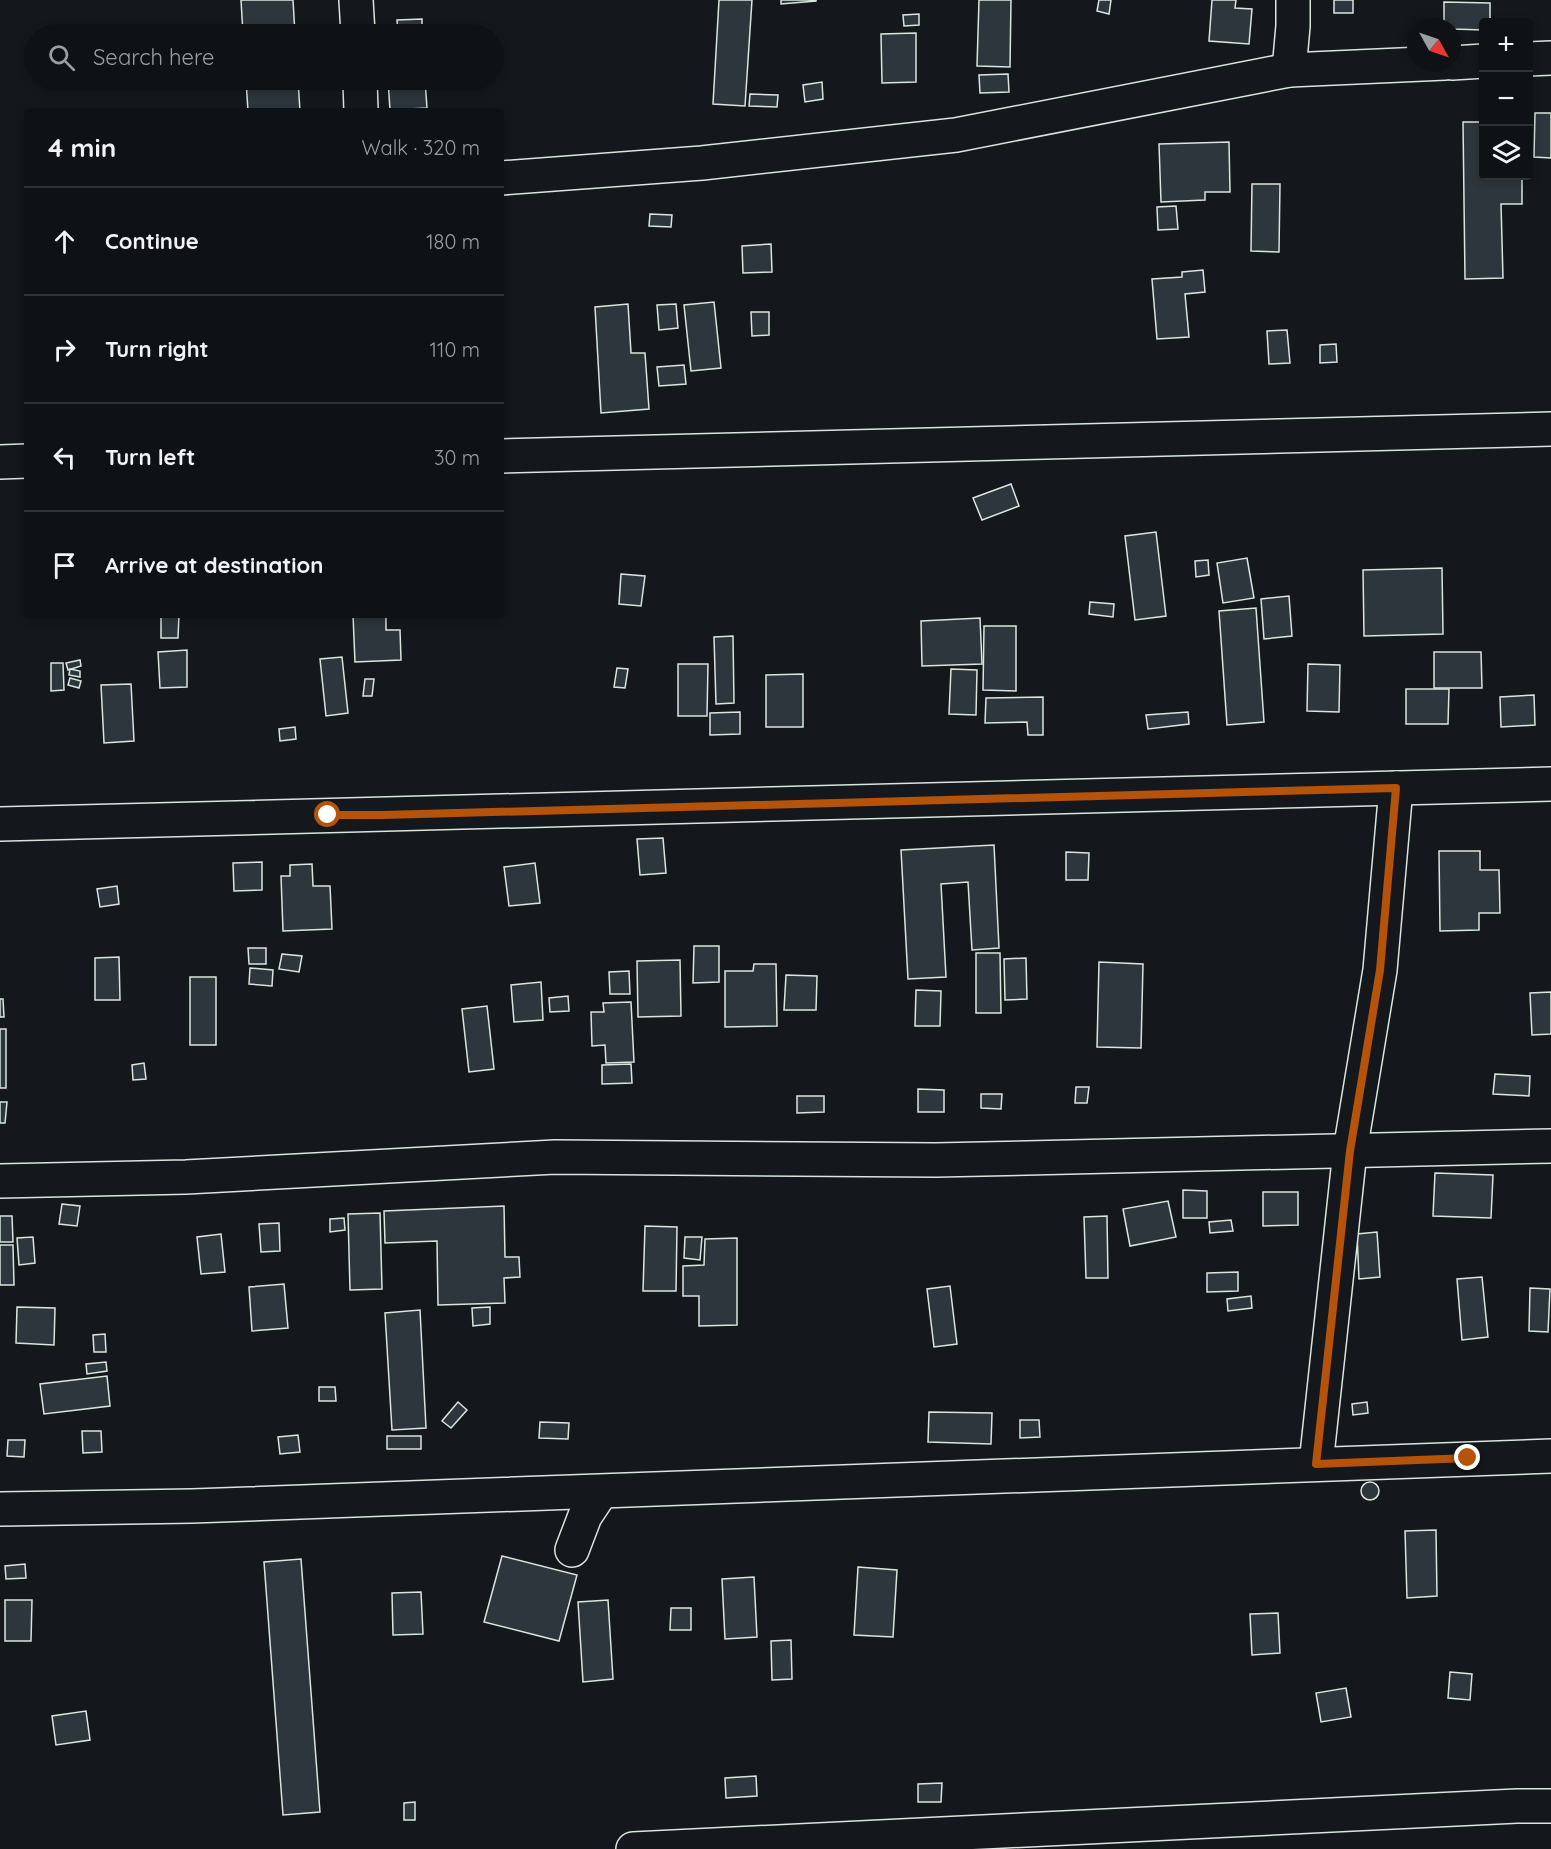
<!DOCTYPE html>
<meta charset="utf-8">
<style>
:root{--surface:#0f1215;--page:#181b1e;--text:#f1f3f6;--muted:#9b9ea0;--line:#2f3234}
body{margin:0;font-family:Quicksand,sans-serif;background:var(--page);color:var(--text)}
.controls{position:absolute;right:18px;top:18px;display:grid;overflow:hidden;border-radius:6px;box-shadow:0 3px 9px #0003}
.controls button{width:54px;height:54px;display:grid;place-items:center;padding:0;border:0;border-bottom:2px solid var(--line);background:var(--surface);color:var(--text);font:30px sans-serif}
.compass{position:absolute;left:1407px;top:18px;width:54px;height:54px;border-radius:50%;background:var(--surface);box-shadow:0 3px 9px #0003;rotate:130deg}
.stop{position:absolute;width:18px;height:18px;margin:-14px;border:4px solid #b45309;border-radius:50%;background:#fff}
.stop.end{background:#b45309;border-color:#fff;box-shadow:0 2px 6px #0008}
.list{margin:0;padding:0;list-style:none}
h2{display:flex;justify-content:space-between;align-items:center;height:78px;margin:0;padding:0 24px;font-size:26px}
h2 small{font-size:20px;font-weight:400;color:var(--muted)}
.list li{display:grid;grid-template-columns:39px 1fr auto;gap:18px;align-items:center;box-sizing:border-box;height:108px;padding:0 24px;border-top:2px solid var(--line)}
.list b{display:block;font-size:22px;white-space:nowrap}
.list em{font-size:20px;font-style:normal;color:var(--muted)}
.icon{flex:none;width:33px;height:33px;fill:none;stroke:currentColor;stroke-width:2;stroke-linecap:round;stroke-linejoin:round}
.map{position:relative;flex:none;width:1551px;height:1849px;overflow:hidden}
.search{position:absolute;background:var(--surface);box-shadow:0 3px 9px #0003;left:24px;top:24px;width:480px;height:66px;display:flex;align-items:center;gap:15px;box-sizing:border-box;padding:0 21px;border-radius:33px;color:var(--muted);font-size:22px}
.panel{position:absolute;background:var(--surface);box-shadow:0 3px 9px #0003;left:24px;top:108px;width:480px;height:510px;border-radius:6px}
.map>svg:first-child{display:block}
</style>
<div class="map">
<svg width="1551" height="1849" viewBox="0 0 1551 1849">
<rect width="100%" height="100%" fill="#14181c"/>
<!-- building -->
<g fill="#2c363c" stroke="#d8e6dc" stroke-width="1.5">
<path d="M 241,0 L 293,0 L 295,34 L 243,34 Z"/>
<path d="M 719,0 L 752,0 L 745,106 L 713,104 Z"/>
<path d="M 781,0 L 816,0 L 816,1 L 781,4 Z"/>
<path d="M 979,0 L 1011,0 L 1010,67 L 977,66 Z"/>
<path d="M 1099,0 L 1111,0 L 1109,14 L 1097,11 Z"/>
<path d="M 1212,0 L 1236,0 L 1235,8 L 1252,9 L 1249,44 L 1209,41 Z"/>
<rect x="1334" y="0" width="19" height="13"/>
<path d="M 1444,2 L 1490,3 L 1490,22 L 1484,22 L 1484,30 L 1452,29 L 1452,27 L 1444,27 Z"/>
<path d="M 919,14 L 919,25 L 904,26 L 903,15 Z"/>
<path d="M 422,19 L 422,34 L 398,34 L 397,20 Z"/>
<path d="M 916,33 L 916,82 L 882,83 L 881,34 Z"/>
<path d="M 1008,74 L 1009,92 L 980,93 L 979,75 Z"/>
<path d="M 246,80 L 298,80 L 300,111 L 248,111 Z"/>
<path d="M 388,80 L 425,80 L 427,108 L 390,110 Z"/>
<path d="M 822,82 L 823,99 L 805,102 L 803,85 Z"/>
<path d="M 750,94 L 778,95 L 777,107 L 749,106 Z"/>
<path d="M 1535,113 L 1551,113 L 1551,158 L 1534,157 Z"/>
<path d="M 1463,122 L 1484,122 L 1484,176 L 1522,176 L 1522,204 L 1501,204 L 1503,278 L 1465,279 Z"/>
<path d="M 1229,142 L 1230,192 L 1205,192 L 1205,200 L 1161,202 L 1159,144 Z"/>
<path d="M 1252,184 L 1280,184 L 1279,252 L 1251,251 Z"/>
<path d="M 1176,206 L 1178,229 L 1158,230 L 1157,207 Z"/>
<path d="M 650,214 L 672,215 L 671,227 L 649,226 Z"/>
<path d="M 771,244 L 772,272 L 743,273 L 742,246 Z"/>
<path d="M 1203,270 L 1205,292 L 1185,294 L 1189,337 L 1157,339 L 1152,279 L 1182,277 L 1182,272 Z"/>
<path d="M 714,302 L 721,368 L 691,371 L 684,305 Z"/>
<path d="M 628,304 L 631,353 L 645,353 L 649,409 L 601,413 L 595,307 Z"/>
<path d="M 676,304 L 678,328 L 659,330 L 657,305 Z"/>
<path d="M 751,312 L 769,312 L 769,335 L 752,336 Z"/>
<path d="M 1287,330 L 1290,363 L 1269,364 L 1267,331 Z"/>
<path d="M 1336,344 L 1337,362 L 1320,363 L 1320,345 Z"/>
<path d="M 684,365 L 686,384 L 659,386 L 657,367 Z"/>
<path d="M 1011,484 L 1019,506 L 982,520 L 973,498 Z"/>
<path d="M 1156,532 L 1166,616 L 1135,620 L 1125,536 Z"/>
<path d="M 1247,558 L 1254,598 L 1223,603 L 1217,563 Z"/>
<path d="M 1208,560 L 1209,575 L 1196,577 L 1195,561 Z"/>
<path d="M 1442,568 L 1443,634 L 1364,636 L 1363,570 Z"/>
<path d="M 621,574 L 645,576 L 641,606 L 619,604 Z"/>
<path d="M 1289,596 L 1292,636 L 1264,639 L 1261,599 Z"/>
<path d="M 1090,602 L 1114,604 L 1113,617 L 1089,614 Z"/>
<path d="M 1256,608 L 1264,722 L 1227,725 L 1219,611 Z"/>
<path d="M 161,615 L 179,615 L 178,638 L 161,638 Z"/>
<path d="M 353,615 L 386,615 L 386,630 L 400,630 L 401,660 L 355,662 Z"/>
<path d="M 980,618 L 982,664 L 922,666 L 921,621 Z"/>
<path d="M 984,626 L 1016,626 L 1016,691 L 983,690 Z"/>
<path d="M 733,636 L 734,703 L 716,704 L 714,637 Z"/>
<path d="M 187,650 L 187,687 L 160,688 L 158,652 Z"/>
<path d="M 1434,652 L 1481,652 L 1482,688 L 1434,688 Z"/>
<path d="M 342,657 L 348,713 L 326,716 L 320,659 Z"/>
<path d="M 80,660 L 81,666 L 68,670 L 66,663 Z"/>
<path d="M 51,663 L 63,663 L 64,690 L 51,691 Z"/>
<path d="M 678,664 L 708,664 L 707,716 L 678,716 Z"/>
<path d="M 1308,664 L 1340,665 L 1339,712 L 1307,711 Z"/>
<path d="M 617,668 L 628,669 L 625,688 L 614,687 Z"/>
<path d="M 70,669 L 80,671 L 80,677 L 69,675 Z"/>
<path d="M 951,669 L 977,670 L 976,715 L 949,714 Z"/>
<path d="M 803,674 L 803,727 L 766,727 L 766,675 Z"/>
<path d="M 70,678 L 81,681 L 79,688 L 68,685 Z"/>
<path d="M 365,679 L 374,679 L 372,696 L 363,696 Z"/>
<path d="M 131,684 L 134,741 L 104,743 L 101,685 Z"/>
<path d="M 1406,689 L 1449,689 L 1448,724 L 1406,724 Z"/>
<path d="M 1534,695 L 1535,725 L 1501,727 L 1500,697 Z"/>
<path d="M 1043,697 L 1043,735 L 1028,735 L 1027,722 L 985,723 L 986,698 Z"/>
<path d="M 740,712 L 740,734 L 710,735 L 710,713 Z"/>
<path d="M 1188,712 L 1189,724 L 1148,729 L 1146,715 Z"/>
<path d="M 295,727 L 296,739 L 280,741 L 279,729 Z"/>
<path d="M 663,838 L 666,873 L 640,875 L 637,839 Z"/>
<path d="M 994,845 L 999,948 L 972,950 L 968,882 L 941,884 L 946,977 L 908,979 L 901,850 Z"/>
<path d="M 1439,851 L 1480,851 L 1480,870 L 1499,870 L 1500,913 L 1479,913 L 1479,930 L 1440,931 Z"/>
<path d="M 1066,852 L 1089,853 L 1088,880 L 1066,880 Z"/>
<path d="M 262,862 L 262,890 L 234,891 L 233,863 Z"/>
<path d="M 535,863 L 540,903 L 509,906 L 504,867 Z"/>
<path d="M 312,864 L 313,886 L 330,886 L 332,929 L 283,931 L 281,876 L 290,876 L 290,865 Z"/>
<path d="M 117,886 L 119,904 L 100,907 L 97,889 Z"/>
<path d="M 694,946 L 719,946 L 719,982 L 693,983 Z"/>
<path d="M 248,948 L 266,948 L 266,964 L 249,964 Z"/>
<path d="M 976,953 L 1000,953 L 1001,1013 L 976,1013 Z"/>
<path d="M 282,954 L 302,956 L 299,972 L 279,969 Z"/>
<path d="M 119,957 L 120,1000 L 95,1000 L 95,958 Z"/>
<path d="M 1026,958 L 1027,999 L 1005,1000 L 1004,959 Z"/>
<path d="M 680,960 L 681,1016 L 638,1017 L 637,961 Z"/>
<path d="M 1099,962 L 1143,964 L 1141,1048 L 1097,1047 Z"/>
<path d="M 754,964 L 776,964 L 777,1026 L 725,1027 L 725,971 L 753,971 Z"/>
<path d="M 250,968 L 273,970 L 272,986 L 249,984 Z"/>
<path d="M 629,971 L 630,994 L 610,994 L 609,972 Z"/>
<path d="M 786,975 L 817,976 L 816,1010 L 784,1010 Z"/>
<rect x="190" y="977" width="26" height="68"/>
<path d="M 541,982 L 543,1020 L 514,1022 L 511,985 Z"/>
<path d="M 916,990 L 941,991 L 940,1026 L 915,1026 Z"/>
<path d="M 1551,992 L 1551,1034 L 1532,1035 L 1530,993 Z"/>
<path d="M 568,996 L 569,1011 L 550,1012 L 549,998 Z"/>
<path d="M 0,999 L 3,999 L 4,1017 L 0,1017 Z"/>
<path d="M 631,1002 L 634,1062 L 606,1063 L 605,1045 L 592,1046 L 591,1012 L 604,1012 L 603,1003 Z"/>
<path d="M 487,1006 L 494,1069 L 469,1072 L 462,1009 Z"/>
<rect x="0" y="1029" width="6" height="59"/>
<path d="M 144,1063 L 146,1079 L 133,1080 L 132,1065 Z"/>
<path d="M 631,1064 L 632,1083 L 602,1084 L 602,1065 Z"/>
<path d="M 1495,1074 L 1530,1076 L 1529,1096 L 1493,1094 Z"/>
<path d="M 1076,1087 L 1089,1087 L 1087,1103 L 1075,1103 Z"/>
<path d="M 918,1089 L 944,1090 L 944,1112 L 918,1112 Z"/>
<path d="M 981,1094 L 1002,1094 L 1001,1109 L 981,1108 Z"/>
<path d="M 797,1096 L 824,1096 L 824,1112 L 797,1113 Z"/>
<path d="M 0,1102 L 7,1102 L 5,1123 L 0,1123 Z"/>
<path d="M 1435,1173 L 1493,1175 L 1491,1218 L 1433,1216 Z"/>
<path d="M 1183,1190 L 1207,1191 L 1207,1218 L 1183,1218 Z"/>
<path d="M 1263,1192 L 1298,1192 L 1298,1225 L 1263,1226 Z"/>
<path d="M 1168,1201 L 1176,1237 L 1130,1246 L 1123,1209 Z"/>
<path d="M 62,1204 L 80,1206 L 77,1226 L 59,1224 Z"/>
<path d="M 504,1206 L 505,1257 L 519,1257 L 520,1277 L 504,1278 L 505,1303 L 438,1305 L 437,1241 L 385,1243 L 384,1211 Z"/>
<path d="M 380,1213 L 382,1289 L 350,1290 L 348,1214 Z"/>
<path d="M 0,1216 L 12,1216 L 13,1242 L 0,1242 Z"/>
<path d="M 1107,1216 L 1108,1278 L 1086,1278 L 1084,1217 Z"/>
<path d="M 344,1218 L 345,1230 L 330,1232 L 330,1219 Z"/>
<path d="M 1231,1220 L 1233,1231 L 1210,1233 L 1209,1222 Z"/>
<path d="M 279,1223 L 280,1251 L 261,1252 L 259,1224 Z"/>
<path d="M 645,1226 L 677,1227 L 676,1291 L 643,1291 Z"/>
<path d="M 1377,1232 L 1380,1277 L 1359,1279 L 1357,1234 Z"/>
<path d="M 221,1234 L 225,1272 L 201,1274 L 197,1237 Z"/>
<path d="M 33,1237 L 35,1263 L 19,1265 L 17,1238 Z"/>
<path d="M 685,1237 L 702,1237 L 700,1260 L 684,1258 Z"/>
<path d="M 737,1238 L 737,1325 L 699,1326 L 699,1296 L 683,1296 L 683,1266 L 704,1265 L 705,1239 Z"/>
<path d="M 0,1245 L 13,1245 L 14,1285 L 0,1285 Z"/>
<path d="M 1238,1272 L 1238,1291 L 1207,1292 L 1207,1273 Z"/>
<path d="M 1482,1277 L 1488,1337 L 1462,1340 L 1457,1279 Z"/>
<path d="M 284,1284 L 288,1328 L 252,1331 L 249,1287 Z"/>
<path d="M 950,1286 L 957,1344 L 934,1347 L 927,1289 Z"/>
<path d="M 1530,1288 L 1550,1289 L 1548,1332 L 1529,1331 Z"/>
<path d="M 1251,1296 L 1252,1308 L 1228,1311 L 1227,1299 Z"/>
<path d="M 17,1307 L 55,1308 L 54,1345 L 16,1343 Z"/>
<path d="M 490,1307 L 490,1324 L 473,1326 L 472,1308 Z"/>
<path d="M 420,1310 L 426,1428 L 392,1430 L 385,1313 Z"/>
<path d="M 105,1334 L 106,1352 L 94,1352 L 93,1335 Z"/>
<path d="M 106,1362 L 107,1371 L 87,1374 L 86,1364 Z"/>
<path d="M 107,1376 L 110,1406 L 44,1414 L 40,1384 Z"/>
<path d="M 319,1387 L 335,1387 L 336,1401 L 319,1401 Z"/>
<path d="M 458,1402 L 467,1410 L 451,1428 L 442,1421 Z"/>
<path d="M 1367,1402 L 1368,1413 L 1353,1415 L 1352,1404 Z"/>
<path d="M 929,1412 L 992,1413 L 991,1444 L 928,1442 Z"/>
<path d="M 1020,1420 L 1039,1420 L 1040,1437 L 1020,1438 Z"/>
<path d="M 540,1422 L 569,1423 L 568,1439 L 539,1438 Z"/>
<path d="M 82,1431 L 101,1431 L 102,1452 L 83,1453 Z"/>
<path d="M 298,1435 L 300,1452 L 280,1454 L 278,1437 Z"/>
<rect x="387" y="1436" width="34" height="13"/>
<path d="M 8,1440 L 25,1440 L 24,1457 L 7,1456 Z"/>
<circle cx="1370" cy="1491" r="9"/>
<path d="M 1436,1530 L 1437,1596 L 1407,1598 L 1405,1531 Z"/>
<path d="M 502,1556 L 577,1575 L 559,1641 L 484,1622 Z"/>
<path d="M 301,1559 L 320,1812 L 283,1815 L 264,1562 Z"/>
<path d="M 25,1564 L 26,1578 L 6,1579 L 5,1566 Z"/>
<path d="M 858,1567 L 897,1570 L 893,1637 L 854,1635 Z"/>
<path d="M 754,1577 L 757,1637 L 725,1639 L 722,1579 Z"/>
<path d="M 421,1592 L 423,1634 L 393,1635 L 392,1593 Z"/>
<path d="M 5,1600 L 32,1600 L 31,1641 L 5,1641 Z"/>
<path d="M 608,1600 L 613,1679 L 583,1682 L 578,1602 Z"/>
<path d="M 671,1608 L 691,1608 L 691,1630 L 670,1630 Z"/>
<path d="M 1278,1613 L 1280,1653 L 1252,1655 L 1250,1614 Z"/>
<path d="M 791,1640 L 792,1679 L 772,1680 L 771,1641 Z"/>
<path d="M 1450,1672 L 1472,1674 L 1470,1700 L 1448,1698 Z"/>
<path d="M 1346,1688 L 1351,1717 L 1321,1722 L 1316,1693 Z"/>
<path d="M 86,1711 L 90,1740 L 56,1745 L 52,1716 Z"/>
<path d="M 756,1776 L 757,1796 L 726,1798 L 725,1778 Z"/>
<path d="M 942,1783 L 941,1802 L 918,1802 L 918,1784 Z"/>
<path d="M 415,1802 L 415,1820 L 404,1820 L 404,1803 Z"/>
</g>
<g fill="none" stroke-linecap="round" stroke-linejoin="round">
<defs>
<g id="minor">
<path d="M 356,0 L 358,34"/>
<path d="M 1528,59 L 1551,58"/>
<path d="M 1452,63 L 1484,61"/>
<path d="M 1289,70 L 1445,63"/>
<path d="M 360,80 L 361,111"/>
<path d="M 501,178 L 702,163 L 956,135 L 1289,70 L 1293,26 L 1293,0"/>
<path d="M 501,456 L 1551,429"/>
<path d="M 0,462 L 27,461"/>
<path d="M 0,824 L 1551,784"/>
<path d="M 0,1181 L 186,1177 L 555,1157 L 936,1160 L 1551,1146"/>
<path d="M 1316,1464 L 1350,1151 L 1380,970 L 1396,788"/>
<path d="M 0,1509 L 192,1506 L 1551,1456"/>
<path d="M 572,1550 L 585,1516 L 601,1492"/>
<path d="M 633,1849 L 1517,1806 L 1551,1806"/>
</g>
</defs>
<!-- minor casing -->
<use href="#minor" stroke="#d8e6dc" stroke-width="36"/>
<!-- minor -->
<use href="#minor" stroke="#14181c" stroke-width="33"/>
</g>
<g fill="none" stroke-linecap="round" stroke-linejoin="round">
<!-- route -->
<path stroke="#b45309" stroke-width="8" d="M 328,815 L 383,815 L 1396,788 L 1380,970 L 1350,1151 L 1316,1464 L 1468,1458"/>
</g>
</svg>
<div class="controls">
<button>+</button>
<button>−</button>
<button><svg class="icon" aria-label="layers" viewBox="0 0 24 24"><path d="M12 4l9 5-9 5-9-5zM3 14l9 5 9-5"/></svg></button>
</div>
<svg class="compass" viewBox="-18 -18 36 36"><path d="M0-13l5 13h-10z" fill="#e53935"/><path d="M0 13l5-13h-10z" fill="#9b9ea0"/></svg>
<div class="stop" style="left:328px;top:815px"></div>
<div class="stop end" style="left:1468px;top:1458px"></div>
<div class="search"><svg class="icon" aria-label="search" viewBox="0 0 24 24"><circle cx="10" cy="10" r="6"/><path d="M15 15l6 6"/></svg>Search here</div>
<section class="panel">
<h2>4 min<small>Walk · 320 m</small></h2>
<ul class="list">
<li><svg class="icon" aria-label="ahead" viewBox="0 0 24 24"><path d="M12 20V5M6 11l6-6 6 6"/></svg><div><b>Continue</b></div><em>180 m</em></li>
<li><svg class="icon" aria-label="right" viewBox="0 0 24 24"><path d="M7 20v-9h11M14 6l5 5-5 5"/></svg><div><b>Turn right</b></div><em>110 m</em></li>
<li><svg class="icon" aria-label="left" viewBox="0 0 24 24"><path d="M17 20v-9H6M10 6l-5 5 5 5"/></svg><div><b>Turn left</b></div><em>30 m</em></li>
<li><svg class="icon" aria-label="arrive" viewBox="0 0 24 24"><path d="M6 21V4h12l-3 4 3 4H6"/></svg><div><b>Arrive at destination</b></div></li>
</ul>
</section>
</div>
